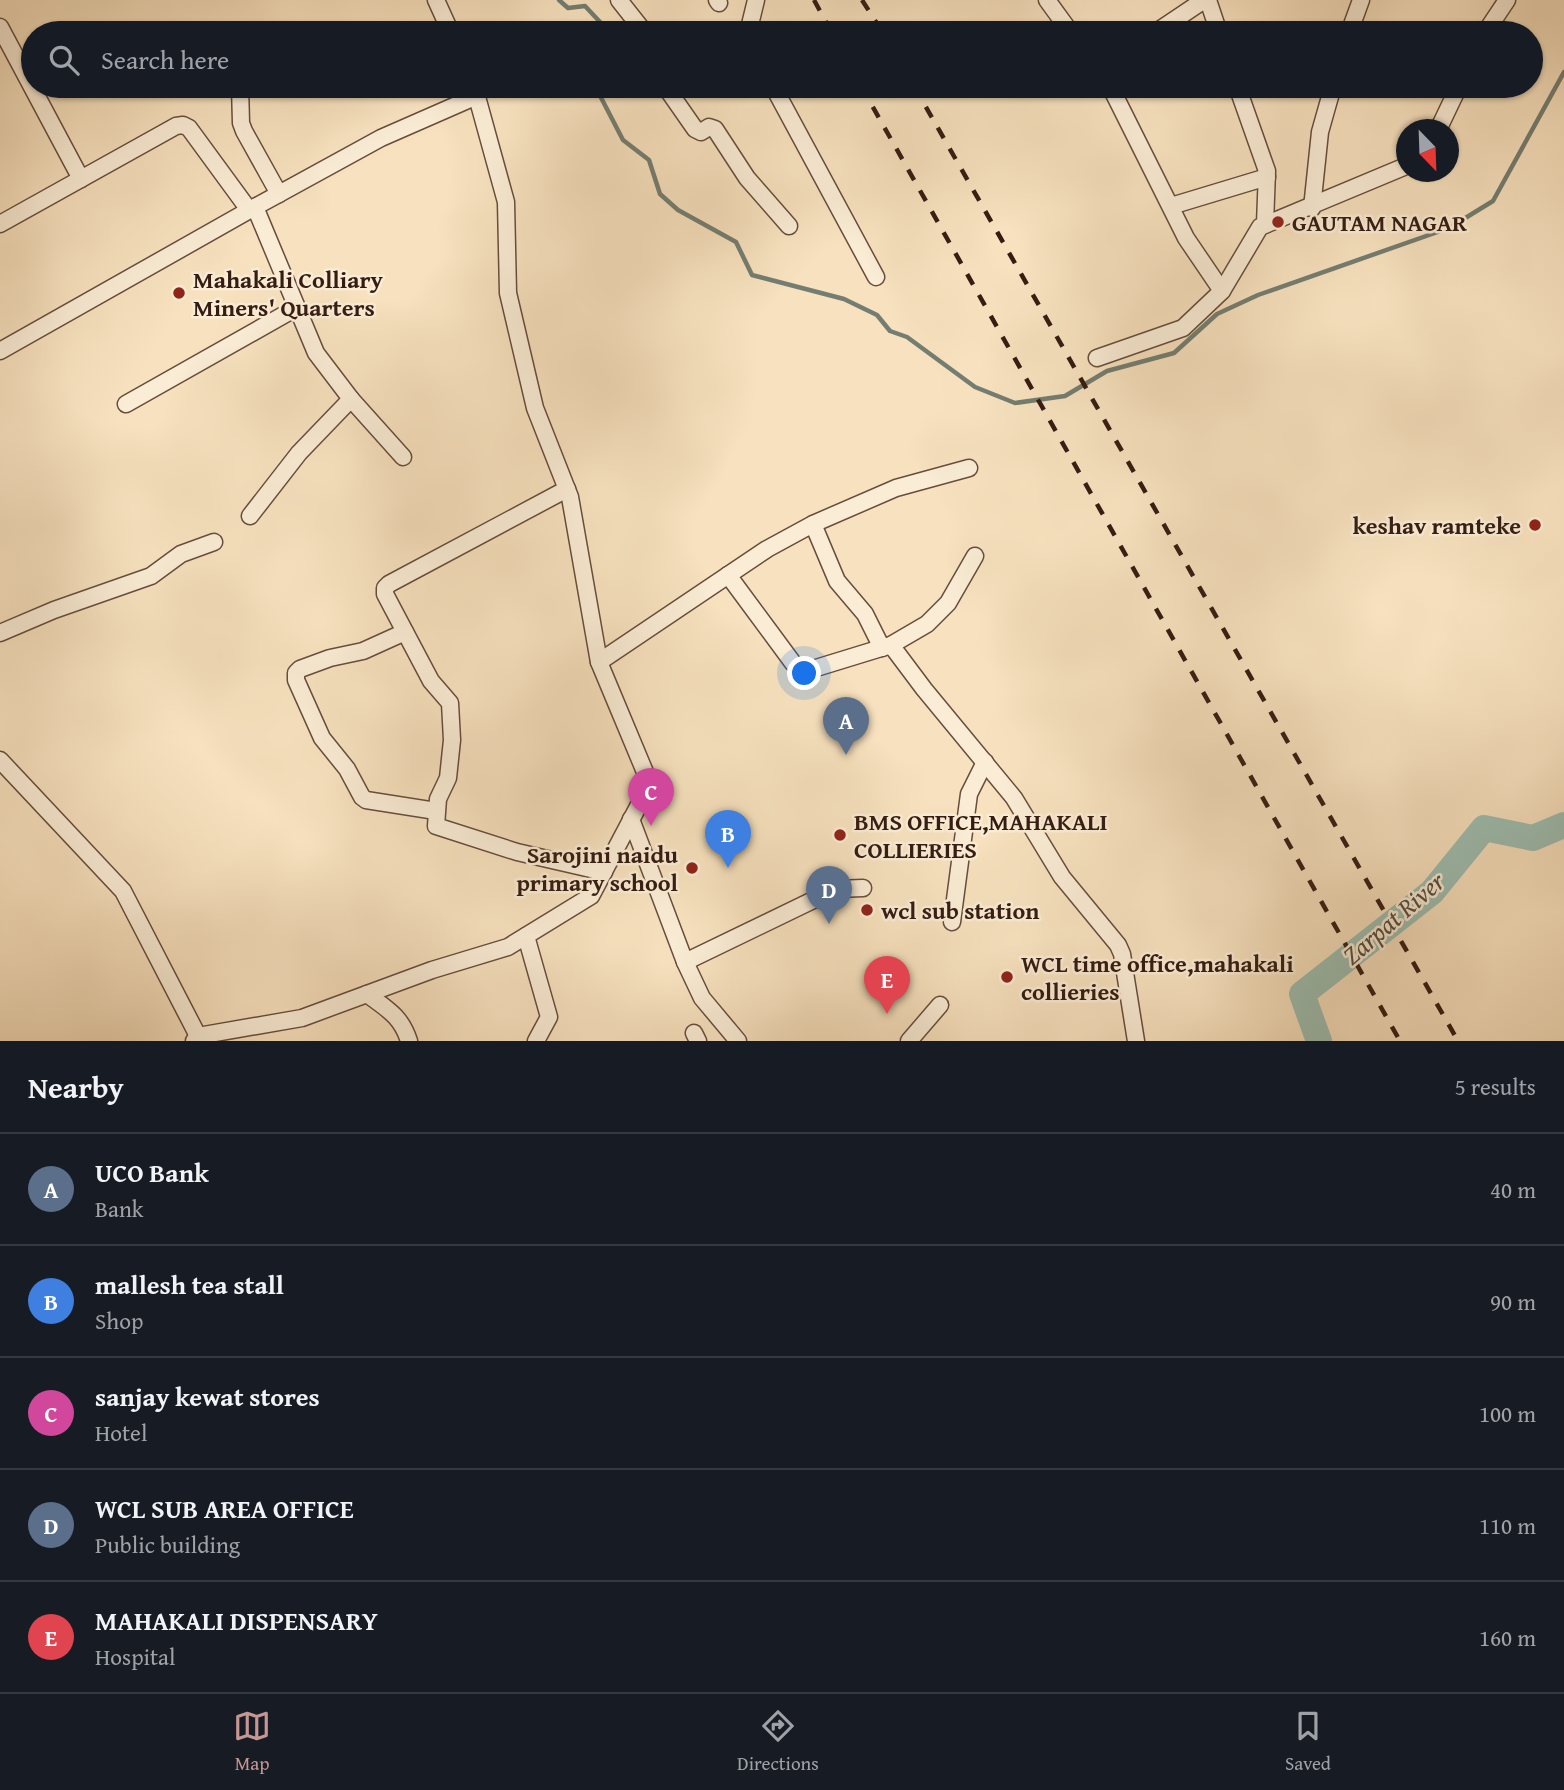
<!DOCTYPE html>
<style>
:root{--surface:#171b24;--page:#242831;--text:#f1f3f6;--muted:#9ea1a6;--line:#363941;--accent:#c59692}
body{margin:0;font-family:"Gentium Book Plus",serif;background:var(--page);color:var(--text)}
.compass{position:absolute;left:1396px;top:119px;width:63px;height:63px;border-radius:50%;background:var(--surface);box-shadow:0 2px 5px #0004;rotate:157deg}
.you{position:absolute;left:805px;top:674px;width:24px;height:24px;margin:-18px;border:5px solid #fff;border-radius:50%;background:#1a73e8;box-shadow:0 0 0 10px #1a73e833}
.badge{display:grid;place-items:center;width:46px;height:46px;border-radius:50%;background:var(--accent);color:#fff;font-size:23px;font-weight:700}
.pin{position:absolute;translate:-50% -58px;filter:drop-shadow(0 2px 4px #0008)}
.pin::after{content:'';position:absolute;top:37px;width:24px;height:21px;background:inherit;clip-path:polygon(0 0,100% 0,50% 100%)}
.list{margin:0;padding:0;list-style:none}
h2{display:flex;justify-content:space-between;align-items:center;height:91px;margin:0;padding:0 28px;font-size:30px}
h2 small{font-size:23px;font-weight:400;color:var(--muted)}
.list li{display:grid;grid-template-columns:46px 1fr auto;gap:21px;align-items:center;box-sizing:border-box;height:112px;padding:0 28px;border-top:2px solid var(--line)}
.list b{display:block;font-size:26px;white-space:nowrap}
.list p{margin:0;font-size:23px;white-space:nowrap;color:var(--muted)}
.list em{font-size:23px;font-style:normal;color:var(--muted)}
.icon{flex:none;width:38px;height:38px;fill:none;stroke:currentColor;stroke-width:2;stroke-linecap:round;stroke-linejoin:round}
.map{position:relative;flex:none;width:1564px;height:1041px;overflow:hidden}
.search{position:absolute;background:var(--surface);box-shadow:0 2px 5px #0004;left:21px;right:21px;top:21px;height:77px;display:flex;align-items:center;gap:18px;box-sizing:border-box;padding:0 24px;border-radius:38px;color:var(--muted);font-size:26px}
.sheet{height:651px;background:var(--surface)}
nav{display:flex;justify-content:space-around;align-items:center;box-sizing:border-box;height:98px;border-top:2px solid var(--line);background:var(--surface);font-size:19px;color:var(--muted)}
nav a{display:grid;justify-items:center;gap:4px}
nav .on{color:var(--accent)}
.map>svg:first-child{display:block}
</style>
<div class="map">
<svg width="1564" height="1041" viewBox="0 0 1564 1041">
<rect width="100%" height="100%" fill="#f7e1be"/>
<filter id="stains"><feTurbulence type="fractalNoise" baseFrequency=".00286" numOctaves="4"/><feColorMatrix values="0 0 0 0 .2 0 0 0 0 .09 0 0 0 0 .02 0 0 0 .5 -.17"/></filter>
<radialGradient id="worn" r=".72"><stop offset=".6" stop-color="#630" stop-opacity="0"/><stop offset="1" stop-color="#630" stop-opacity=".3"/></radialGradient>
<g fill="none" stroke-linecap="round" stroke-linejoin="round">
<!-- stream -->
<g stroke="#737d71" stroke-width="4.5">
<path d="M 559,0 L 568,8 L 585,6 L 600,22 L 599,33"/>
<path d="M 595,86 L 623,140 L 649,160 L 660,194 L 678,210 L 736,242 L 752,275 L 844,299 L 877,315 L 890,331 L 907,337 L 975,387 L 1015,403 L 1065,396 L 1107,371 L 1174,353 L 1217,314 L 1258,295 L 1449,228 L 1493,201 L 1564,72"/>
</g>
<!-- river -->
<path stroke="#9dbeb1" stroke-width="26" d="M 1319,1041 L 1302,994 L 1432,892 L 1484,828 L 1533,838 L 1564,825"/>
<defs>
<g id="minor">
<path d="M 436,0 L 451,33"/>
<path d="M 619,0 L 645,33"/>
<path d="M 717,0 L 719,3"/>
<path d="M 1047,0 L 1071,33"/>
<path d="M 1208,0 L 1219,33"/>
<path d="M 0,27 L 81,179"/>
<path d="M 748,33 L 756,0"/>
<path d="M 1155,33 L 1204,0"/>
<path d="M 1349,33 L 1361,0"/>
<path d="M 1485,33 L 1507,0"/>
<path d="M 240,86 L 241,123 L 244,131 L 279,194"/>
<path d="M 665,86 L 695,129 L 701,132 L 709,127 L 715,129 L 747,178 L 789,226"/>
<path d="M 773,86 L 876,277"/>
<path d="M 1110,86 L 1186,238 L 1222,291"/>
<path d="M 1237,86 L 1267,171 L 1265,224"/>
<path d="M 1438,130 L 1459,86"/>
<path d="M 1171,206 L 1267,177"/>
<path d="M 1312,208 L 1320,132 L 1333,86"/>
<path d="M 0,224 L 176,126 L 183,125 L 189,128 L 249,210"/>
<path d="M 0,351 L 255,207"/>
<path d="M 1097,358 L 1183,328 L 1222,291 L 1260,227 L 1406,166"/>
<path d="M 351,399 L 403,457"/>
<path d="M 126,404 L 296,308"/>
<path d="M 567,489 L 389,584 L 385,588 L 385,594 L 431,681 L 450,703 L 452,740 L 448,778 L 438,799 L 436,826 L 517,852 L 604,872"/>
<path d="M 250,516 L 299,453 L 351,399 L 316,353 L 255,207 L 381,138 L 477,96"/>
<path d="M 813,524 L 837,581 L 865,614 L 882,648"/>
<path d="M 728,575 L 793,663 L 803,672 L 891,645 L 927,624 L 948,603 L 975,556"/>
<path d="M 405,632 L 363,651 L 330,658 L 300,669 L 296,673 L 296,680 L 322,738 L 347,769 L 362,797 L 366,800 L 436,811"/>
<path d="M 0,633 L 54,610 L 151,576 L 181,554 L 214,542"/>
<path d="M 891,645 L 924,689 L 1014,798 L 1062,877 L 1118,945 L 1122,954 L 1136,1041"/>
<path d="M 599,662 L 767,549 L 813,524 L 896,488 L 969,468"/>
<path d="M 0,760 L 123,891 L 198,1036"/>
<path d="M 631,819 L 685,962 L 702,998 L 738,1041"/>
<path d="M 952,922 L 969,794 L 985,762"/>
<path d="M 526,936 L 549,1017 L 536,1041"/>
<path d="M 685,962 L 836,889 L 863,888"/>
<path d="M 367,994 C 387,1009 401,1016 409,1041"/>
<path d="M 694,1033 L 698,1041"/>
<path d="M 194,1041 L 198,1036 L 302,1018 L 432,970 L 508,947 L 591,896 L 650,784 L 599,662 L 570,497 L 535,408 L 508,293 L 506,202 L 474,86"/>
<path d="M 909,1041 L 940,1005"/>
</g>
</defs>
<!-- minor casing -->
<use href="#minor" stroke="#664d3d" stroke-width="19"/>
<!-- minor -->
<use href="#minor" stroke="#faecd5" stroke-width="16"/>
<!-- rail -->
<g stroke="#351c12" stroke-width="4.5" stroke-dasharray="12 12" stroke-linecap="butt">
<path d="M 814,0 L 832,33"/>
<path d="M 862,0 L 883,33"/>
<path d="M 861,86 L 1400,1041"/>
<path d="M 914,86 L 1458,1041"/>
</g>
</g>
<!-- markers -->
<g fill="#8f2418" stroke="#faecd5" stroke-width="2.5">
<circle cx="1278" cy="222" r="7"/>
<circle cx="179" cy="293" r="7"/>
<circle cx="1535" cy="525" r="7"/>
<circle cx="840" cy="835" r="7"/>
<circle cx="692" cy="868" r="7"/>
<circle cx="867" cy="910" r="7"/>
<circle cx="1007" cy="977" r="7"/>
</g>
<g text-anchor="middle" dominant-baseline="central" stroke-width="5" stroke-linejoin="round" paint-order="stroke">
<!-- poi labels -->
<g font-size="24" font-weight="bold" fill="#351c12" stroke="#faecd5" text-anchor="start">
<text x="1292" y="222">GAUTAM NAGAR</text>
<text x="193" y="279">Mahakali Colliary<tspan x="193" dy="28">Miners' Quarters</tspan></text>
<text x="1521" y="525" text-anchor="end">keshav ramteke</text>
<text x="854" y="821">BMS OFFICE,MAHAKALI<tspan x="854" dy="28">COLLIERIES</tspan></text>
<text x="678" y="854" text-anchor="end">Sarojini naidu<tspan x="678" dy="28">primary school</tspan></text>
<text x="881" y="910">wcl sub station</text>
<text x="1021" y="963">WCL time office,mahakali<tspan x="1021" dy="28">collieries</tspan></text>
</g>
<!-- water labels -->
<g font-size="26" font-style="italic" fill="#544d42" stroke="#faecd5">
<text transform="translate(1393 918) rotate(-41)">Zarpat River</text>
</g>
</g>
<rect width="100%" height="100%" filter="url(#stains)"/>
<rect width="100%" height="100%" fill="url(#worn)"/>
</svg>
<svg class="compass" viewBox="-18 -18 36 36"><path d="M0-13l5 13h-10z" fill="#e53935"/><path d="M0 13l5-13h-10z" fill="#9ea1a6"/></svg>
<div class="you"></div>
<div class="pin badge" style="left:846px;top:755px;background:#5c6f8a">A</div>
<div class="pin badge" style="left:728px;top:868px;background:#3f7fe0">B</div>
<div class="pin badge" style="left:651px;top:826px;background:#d1479c">C</div>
<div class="pin badge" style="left:829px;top:924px;background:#5c6f8a">D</div>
<div class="pin badge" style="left:887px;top:1014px;background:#e0444e">E</div>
<div class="search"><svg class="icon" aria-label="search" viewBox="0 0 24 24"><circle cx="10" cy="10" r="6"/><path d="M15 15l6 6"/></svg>Search here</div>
</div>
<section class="sheet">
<h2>Nearby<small>5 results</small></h2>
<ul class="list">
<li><span class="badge" style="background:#5c6f8a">A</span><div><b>UCO Bank</b><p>Bank</p></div><em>40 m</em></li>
<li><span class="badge" style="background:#3f7fe0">B</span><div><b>mallesh tea stall</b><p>Shop</p></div><em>90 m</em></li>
<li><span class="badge" style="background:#d1479c">C</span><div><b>sanjay kewat stores</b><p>Hotel</p></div><em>100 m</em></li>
<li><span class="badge" style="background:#5c6f8a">D</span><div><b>WCL SUB AREA OFFICE</b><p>Public building</p></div><em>110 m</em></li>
<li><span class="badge" style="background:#e0444e">E</span><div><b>MAHAKALI DISPENSARY</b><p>Hospital</p></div><em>160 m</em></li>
</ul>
</section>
<nav>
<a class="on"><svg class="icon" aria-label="map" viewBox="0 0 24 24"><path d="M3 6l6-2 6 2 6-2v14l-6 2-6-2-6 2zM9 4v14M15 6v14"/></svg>Map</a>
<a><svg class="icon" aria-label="directions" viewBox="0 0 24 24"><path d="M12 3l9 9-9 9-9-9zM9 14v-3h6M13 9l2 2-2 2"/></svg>Directions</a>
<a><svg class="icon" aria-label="saved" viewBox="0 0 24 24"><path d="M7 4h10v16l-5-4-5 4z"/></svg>Saved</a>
</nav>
